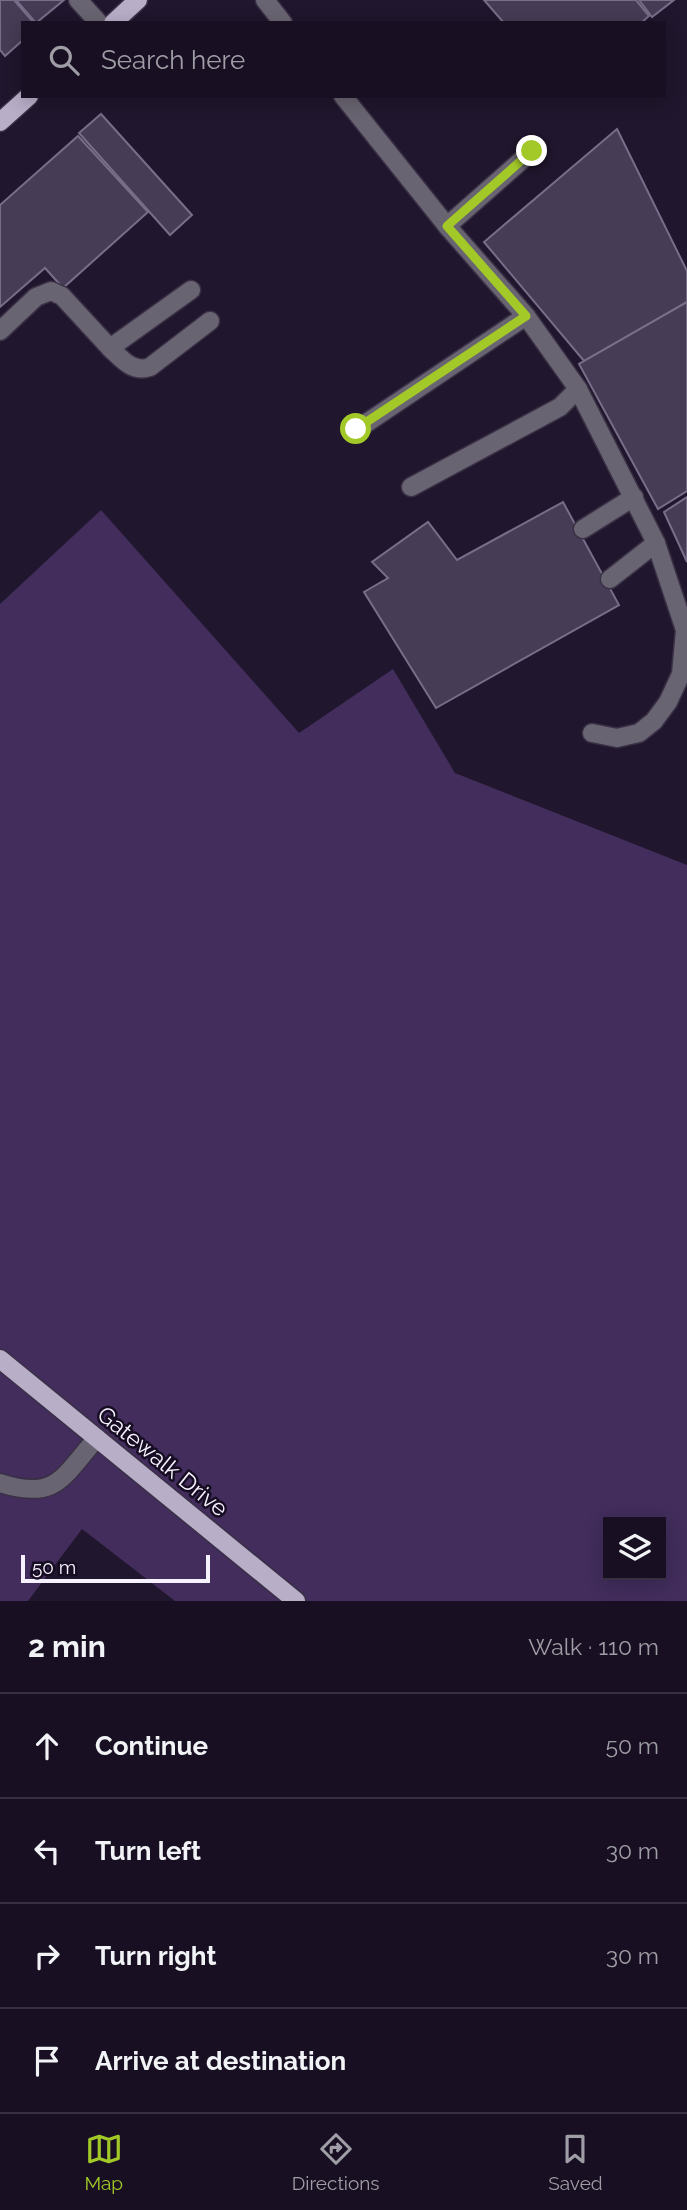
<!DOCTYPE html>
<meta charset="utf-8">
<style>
:root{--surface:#181022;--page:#251e2f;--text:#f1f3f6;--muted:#9f9da5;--line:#363040;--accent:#a2c928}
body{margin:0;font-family:Raleway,sans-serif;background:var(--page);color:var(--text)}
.controls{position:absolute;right:21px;bottom:21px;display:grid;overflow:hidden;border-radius:0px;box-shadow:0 4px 18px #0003}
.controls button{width:63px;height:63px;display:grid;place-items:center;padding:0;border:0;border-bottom:2px solid var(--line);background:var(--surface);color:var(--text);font:35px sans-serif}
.scale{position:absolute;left:21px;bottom:18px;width:189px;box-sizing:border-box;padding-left:7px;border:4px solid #f7f2ff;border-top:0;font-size:19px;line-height:24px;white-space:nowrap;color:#f7f2ff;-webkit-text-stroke:5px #170d23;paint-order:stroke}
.stop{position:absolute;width:21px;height:21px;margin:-16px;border:5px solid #a2c928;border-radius:50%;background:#fff}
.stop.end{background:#a2c928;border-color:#fff;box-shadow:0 2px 7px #0008}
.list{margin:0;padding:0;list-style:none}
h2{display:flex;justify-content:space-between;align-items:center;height:91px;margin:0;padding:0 28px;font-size:30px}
h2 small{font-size:23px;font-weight:400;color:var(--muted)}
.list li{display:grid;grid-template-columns:46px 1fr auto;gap:21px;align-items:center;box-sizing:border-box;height:105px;padding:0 28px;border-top:2px solid var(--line)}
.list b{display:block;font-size:26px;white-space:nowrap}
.list em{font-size:23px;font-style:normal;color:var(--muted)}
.icon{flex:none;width:38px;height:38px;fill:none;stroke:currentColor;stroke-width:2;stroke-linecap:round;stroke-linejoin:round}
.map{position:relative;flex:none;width:687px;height:1601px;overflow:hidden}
.search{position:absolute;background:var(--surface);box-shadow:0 4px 18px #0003;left:21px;right:21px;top:21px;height:77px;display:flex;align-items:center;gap:18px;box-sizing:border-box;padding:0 24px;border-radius:0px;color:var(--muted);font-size:26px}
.sheet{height:511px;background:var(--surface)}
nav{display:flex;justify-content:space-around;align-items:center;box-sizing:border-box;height:98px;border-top:2px solid var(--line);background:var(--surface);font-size:19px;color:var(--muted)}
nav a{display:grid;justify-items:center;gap:4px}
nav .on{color:var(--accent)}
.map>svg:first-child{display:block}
</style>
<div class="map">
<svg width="687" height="1601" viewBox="0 0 687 1601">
<rect width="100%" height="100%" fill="#20162d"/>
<!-- green -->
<path fill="#422d5c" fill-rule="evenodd" d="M 101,510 L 299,733 L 393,669 L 455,773 L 687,865 L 687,1601 L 175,1601 L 82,1529 L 28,1601 L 0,1601 L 0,604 ZM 608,1522 L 661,1522 L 661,1575 L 608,1575 Z"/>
<!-- building -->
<g fill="#463c55" stroke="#796e89" stroke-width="2">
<path d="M 0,0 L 14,0 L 34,23 L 23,23 L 23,40 L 5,56 L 0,50 Z"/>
<path d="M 16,0 L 64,0 L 36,23 Z"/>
<path d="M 484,0 L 636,0 L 649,16 L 641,23 L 504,23 Z"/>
<path d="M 639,0 L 674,0 L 652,17 Z"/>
<path d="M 101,114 L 192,215 L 170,235 L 79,133 Z"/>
<path d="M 617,129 L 687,271 L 687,302 L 584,361 L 484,242 Z"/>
<path d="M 78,136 L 148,212 L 63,288 L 45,268 L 0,307 L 0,205 Z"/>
<path d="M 687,302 L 687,491 L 658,509 L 579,364 Z"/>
<path d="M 687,497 L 687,562 L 664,512 Z"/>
<path d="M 563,502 L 619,605 L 436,708 L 364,592 L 388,578 L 372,562 L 428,522 L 457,560 Z"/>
</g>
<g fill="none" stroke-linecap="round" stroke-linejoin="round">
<defs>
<g id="minor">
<path d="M 78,0 L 99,23"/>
<path d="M 265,0 L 283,23"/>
<path d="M 343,96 L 447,226 L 526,316 L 578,389 L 656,543 L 685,630 L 681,674 L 668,702 L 654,721 L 639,733 L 617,738 L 592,733"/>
<path d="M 447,226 L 532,151"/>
<path d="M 0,331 L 36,297 L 51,291 L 62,296 L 110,348 L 191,290"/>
<path d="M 110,348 C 122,359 132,373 150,367 L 210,321"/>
<path d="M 356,430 L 526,316"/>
<path d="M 411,487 L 560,407 L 578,389"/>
<path d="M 583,529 L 634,497"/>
<path d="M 610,579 L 656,543"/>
<path d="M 0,1483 C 57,1501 62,1477 97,1438"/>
</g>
<g id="major">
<path d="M 113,23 L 138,0"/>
<path d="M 0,122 L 29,96"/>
<path d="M 0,1359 L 296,1601"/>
</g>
</defs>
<!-- minor casing -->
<use href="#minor" stroke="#3a3046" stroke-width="21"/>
<!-- major casing -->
<use href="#major" stroke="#3a3046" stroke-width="21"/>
<!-- minor -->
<use href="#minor" stroke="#696471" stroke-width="18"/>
<!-- major -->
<use href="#major" stroke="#b8aec8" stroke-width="18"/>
</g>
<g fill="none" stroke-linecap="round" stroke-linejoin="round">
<!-- route -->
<path stroke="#a2c928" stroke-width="9" d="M 356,429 L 526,316 L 447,226 L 532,151"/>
</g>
<g text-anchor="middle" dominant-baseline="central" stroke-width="5" stroke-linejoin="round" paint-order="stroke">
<!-- street labels -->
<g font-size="23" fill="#f7f2ff" stroke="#170d23">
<text transform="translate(163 1461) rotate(39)">Gatewalk Drive</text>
</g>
</g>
</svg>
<div class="controls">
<button><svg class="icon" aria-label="layers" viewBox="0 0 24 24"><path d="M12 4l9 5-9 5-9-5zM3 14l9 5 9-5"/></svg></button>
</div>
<div class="scale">50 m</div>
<div class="stop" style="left:356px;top:429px"></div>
<div class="stop end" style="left:532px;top:151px"></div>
<div class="search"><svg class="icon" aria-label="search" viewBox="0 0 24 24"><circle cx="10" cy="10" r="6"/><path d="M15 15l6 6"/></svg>Search here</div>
</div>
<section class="sheet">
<h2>2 min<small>Walk · 110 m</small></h2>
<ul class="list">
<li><svg class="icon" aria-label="ahead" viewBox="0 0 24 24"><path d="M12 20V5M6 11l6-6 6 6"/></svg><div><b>Continue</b></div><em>50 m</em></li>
<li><svg class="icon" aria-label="left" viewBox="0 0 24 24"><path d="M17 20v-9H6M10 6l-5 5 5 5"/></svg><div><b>Turn left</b></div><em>30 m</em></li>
<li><svg class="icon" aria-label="right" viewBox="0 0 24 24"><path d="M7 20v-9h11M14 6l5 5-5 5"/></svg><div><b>Turn right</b></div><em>30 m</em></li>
<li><svg class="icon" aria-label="arrive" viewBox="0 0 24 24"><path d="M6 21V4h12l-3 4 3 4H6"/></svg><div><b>Arrive at destination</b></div></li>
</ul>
</section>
<nav>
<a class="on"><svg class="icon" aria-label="map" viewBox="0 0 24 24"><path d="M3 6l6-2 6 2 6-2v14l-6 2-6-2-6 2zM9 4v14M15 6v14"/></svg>Map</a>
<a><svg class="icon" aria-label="directions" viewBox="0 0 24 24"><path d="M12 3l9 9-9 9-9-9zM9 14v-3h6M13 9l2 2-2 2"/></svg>Directions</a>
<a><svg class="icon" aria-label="saved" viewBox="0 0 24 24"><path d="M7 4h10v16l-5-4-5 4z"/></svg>Saved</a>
</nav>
